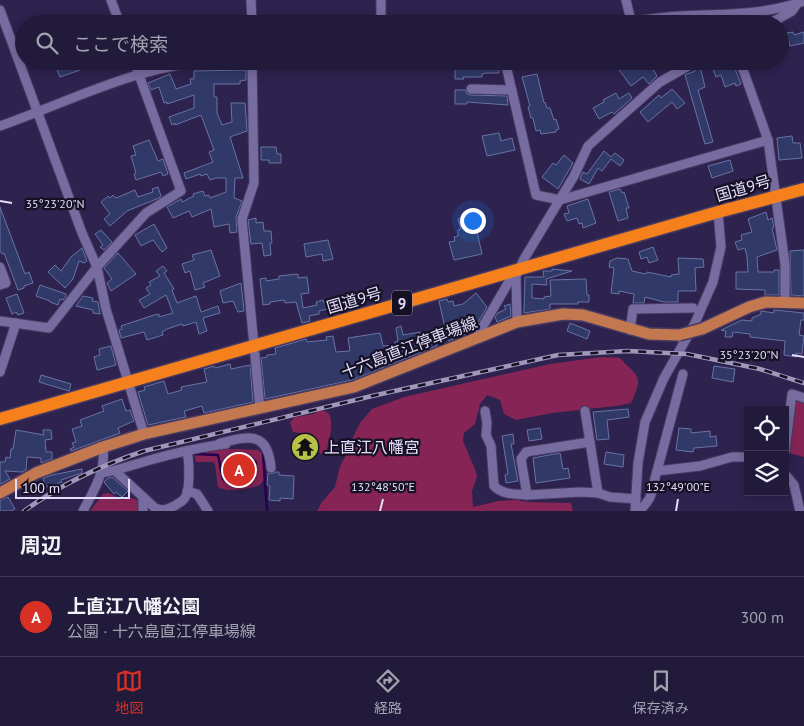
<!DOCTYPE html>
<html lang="ja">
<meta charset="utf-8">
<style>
:root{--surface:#221a3b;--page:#2a2342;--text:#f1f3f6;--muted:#a2a1af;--line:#3f3855;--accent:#d93025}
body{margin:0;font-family:"PT Sans","Noto Sans JP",sans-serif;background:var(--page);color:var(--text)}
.controls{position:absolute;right:15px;bottom:15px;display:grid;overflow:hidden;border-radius:0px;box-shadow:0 2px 12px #0003}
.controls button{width:45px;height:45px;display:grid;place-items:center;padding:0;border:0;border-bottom:1px solid var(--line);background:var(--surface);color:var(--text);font:25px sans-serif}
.scale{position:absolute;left:15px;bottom:12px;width:115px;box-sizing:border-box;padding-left:5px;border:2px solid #e2ddfa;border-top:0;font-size:14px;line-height:18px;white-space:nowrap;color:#e2ddfa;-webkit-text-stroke:4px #151024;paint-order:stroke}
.you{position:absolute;left:472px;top:220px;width:18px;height:18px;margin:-12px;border:4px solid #fff;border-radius:50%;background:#1a73e8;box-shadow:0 0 0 8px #1a73e833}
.badge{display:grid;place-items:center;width:32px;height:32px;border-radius:50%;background:var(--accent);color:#fff;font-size:16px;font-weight:700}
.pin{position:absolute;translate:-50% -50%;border:2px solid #fff;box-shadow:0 1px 5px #0006}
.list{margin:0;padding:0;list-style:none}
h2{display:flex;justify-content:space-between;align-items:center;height:65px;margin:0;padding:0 20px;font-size:21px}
h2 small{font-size:16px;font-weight:400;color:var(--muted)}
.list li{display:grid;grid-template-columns:32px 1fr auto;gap:15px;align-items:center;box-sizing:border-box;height:80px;padding:0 20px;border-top:1px solid var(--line)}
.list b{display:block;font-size:19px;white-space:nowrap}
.list p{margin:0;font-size:16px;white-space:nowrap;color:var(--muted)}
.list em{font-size:16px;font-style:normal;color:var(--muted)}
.icon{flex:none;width:28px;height:28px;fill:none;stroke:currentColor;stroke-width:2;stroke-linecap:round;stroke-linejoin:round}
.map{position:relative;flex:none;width:804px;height:511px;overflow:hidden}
.search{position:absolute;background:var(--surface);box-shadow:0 2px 12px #0003;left:15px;right:15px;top:15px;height:55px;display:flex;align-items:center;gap:12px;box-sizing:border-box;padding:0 18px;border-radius:28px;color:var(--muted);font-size:19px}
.sheet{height:145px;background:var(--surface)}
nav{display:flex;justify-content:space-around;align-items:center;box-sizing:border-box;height:70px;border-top:1px solid var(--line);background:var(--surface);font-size:14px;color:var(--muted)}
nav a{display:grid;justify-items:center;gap:2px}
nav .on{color:var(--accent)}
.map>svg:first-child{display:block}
</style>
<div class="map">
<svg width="804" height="511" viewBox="0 0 804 511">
<rect width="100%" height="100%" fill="#2e224f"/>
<!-- green -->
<g fill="#862456">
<path d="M 601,357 L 620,358 C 640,379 643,376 631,403 L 616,406 L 552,413 L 516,420 L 504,414 L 500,400 L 487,395 L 480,404 L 475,424 L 464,433 L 463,441 L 475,469 L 477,477 L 472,491 L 473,507 L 498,501 L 517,500 L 528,502 L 571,503 L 573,511 L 317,511 L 322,502 L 335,487 L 340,466 L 349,450 L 353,437 L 360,423 L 372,409 L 404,397 L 519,371 L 550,364 Z"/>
<path d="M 800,400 L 804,401 L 804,457 L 789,453 L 795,402 Z"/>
<path d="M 318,411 C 322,411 326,410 329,414 C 334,421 329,447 325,453 L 321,454 L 318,451 L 319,442 L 308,434 L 293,432 L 290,422 L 295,417 L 314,414 Z"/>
<path d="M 237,449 L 258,450 L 262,453 L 264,479 L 260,485 C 247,489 229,493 218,487 L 215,464 L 213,462 L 196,462 L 194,452 L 202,450 Z"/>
<path d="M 108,493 L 123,500 C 130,496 133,498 139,501 L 140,511 L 90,511 L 103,494 Z"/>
</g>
<!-- water -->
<path fill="#230051" d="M 248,457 L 252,457 L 257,462 C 257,484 245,484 227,483 L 226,480 L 233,479 C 233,470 239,461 248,457 Z"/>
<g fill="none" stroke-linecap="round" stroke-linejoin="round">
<!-- stream -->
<g stroke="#230051" stroke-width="2.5">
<path d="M 263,453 L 267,511"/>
<path d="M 194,454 L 218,455 L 223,479 L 229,481"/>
</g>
</g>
<!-- building -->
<g fill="#303967" stroke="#6874a6">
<path d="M 793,32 L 794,35 L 804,32 L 804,43 L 790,46 L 787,33 Z"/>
<path d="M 65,61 L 77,61 L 80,70 L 60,77 L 55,65 Z"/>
<path d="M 630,61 L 648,61 L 657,76 L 649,84 L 643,77 L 631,86 L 619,70 Z"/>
<path d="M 723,61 L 732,61 L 741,84 L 736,86 L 735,83 L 725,87 L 721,75 L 716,77 L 712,66 L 724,63 Z"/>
<path d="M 488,62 L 499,63 L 499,73 L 486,73 L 482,74 L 482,77 L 463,77 L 464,79 L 455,79 L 455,66 L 488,66 Z"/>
<path d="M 700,66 L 705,87 L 698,90 L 713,142 L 705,144 L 685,75 L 695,71 L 695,69 Z"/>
<path d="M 246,70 L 246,80 L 240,81 L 240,84 L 214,84 L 214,97 L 217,97 L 217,113 L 222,125 L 232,122 L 231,103 L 245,103 L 247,131 L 230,137 L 243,178 L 235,178 L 234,198 L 242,201 L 236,217 L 237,232 L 230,233 L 229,224 L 214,227 L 211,209 L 192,217 L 189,211 L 173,218 L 167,207 L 181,199 L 182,202 L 194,196 L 193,194 L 203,191 L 205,196 L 209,195 L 210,198 L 226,192 L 226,178 L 216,178 L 210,180 L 207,174 L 201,176 L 200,174 L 186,179 L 184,173 L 213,162 L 209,152 L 214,150 L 201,115 L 175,125 L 175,123 L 172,125 L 169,117 L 194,108 L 194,95 L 167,104 L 167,102 L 164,103 L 159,87 L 151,90 L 148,83 L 170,74 L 176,89 L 191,84 L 190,79 L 194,79 L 194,71 Z"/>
<path d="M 537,74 L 544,103 L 545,102 L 547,108 L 550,108 L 554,120 L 556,119 L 559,129 L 556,130 L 556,132 L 541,134 L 540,130 L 536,131 L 533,118 L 531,118 L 528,107 L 530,106 L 522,77 Z"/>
<path d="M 672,89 L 685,103 L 677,109 L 672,102 L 648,122 L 640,112 L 659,95 L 661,98 Z"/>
<path d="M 455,90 L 465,90 L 467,94 L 471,95 L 507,96 L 508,105 L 467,102 L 467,104 L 455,104 Z"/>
<path d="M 616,93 L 619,99 L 629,93 L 632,98 L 614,114 L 612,112 L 599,119 L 593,108 L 604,102 L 603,100 Z"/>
<path d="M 499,133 L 501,141 L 512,138 L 515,150 L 487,156 L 482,136 Z"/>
<path d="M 792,136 L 793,143 L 800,143 L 802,158 L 779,160 L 777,138 Z"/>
<path d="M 149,140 L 158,161 L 163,159 L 168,174 L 163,176 L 161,172 L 136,180 L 134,174 L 136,173 L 131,156 L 136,155 L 133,146 Z"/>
<path d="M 261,147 L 276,147 L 277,154 L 281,154 L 281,163 L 269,163 L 269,160 L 261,160 Z"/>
<path d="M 604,151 L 611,157 L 615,153 L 624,160 L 620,166 L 611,159 L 602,171 L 598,168 L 589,184 L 580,179 L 583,172 L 587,174 Z"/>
<path d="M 564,155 L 573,163 L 558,189 L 542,177 L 553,163 L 556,165 Z"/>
<path d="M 730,160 L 733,171 L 712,178 L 708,166 Z"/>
<path d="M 158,187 L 161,196 L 159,198 L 127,211 L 110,226 L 104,219 L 110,214 L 101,202 L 108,196 L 110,198 L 113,195 L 116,198 L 135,190 L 138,197 L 153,192 L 152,189 Z"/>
<path d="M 620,189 L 622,193 L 624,192 L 629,208 L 626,208 L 628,218 L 618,221 L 609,192 Z"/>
<path d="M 588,199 L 596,223 L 583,228 L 582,223 L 579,224 L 577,218 L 567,221 L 564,214 L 569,213 L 567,206 Z"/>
<path d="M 0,207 L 25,274 L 29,272 L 33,283 L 24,286 L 24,288 L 18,290 L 4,253 L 2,254 L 0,250 Z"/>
<path d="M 766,212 L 768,220 L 772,218 L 774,227 L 772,228 L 777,250 L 757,257 L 758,272 L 774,272 L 774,270 L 779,270 L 779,295 L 765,295 L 765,290 L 736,289 L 736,272 L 748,272 L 747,257 L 745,248 L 738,250 L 735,242 L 742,240 L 741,235 L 752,232 L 748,219 Z"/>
<path d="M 471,216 L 474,233 L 477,232 L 482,254 L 454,260 L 449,242 L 455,241 L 454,237 L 458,236 L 458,230 L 461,229 L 458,219 Z"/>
<path d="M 256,218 L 256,223 L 263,222 L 264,231 L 271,231 L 272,243 L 270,243 L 271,255 L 264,256 L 262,243 L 251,244 L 248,220 Z"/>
<path d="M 154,224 L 167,248 L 162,252 L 153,240 L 141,246 L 135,235 Z"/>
<path d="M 101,230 L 112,242 L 104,250 L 100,247 L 103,245 L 95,234 Z"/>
<path d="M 328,240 L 333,259 L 323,261 L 322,254 L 306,257 L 304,244 Z"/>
<path d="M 653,247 L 658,260 L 649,263 L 647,257 L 641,259 L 639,252 Z"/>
<path d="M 82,248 L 87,261 L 84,263 L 79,261 L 73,279 L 65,288 L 48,272 L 55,265 L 61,271 L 71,257 Z"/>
<path d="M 211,250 L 220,276 L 203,283 L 205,287 L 195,290 L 190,271 L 185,273 L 182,264 L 194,260 L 192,255 Z"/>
<path d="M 804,250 L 804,296 L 791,295 L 790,251 Z"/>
<path d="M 118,253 L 136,274 L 111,291 L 107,283 L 112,279 L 104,268 Z"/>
<path d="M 617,258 L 628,259 L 632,271 L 646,274 L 647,272 L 671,277 L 671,275 L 679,274 L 678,258 L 703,259 L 704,267 L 695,268 L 696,291 L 678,291 L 678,302 L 664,302 L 645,297 L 644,303 L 633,303 L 634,294 L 619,291 L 619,294 L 611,293 L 614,268 L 609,267 L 610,261 Z"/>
<path d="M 163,266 L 167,271 L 164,273 L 174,289 L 172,290 L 177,303 L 196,296 L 201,312 L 218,306 L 220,313 L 203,318 L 207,331 L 199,334 L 196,322 L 183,326 L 182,324 L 167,329 L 162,332 L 163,335 L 147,340 L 144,332 L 121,338 L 119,330 L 122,329 L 121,326 L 154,315 L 159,314 L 159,317 L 173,313 L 166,295 L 144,308 L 139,300 L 150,294 L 146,288 L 151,285 L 149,282 L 160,276 L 156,271 Z"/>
<path d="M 552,269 L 572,271 L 546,279 L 547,285 L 532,284 L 532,298 L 544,299 L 544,297 L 551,296 L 550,280 L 586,279 L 587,295 L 589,295 L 589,302 L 578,302 L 578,304 L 550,304 L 550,309 L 524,313 L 525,277 L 544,277 L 543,271 L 552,271 Z"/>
<path d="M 298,274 L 298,278 L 307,277 L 309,293 L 301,294 L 303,308 L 317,305 L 316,302 L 323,300 L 324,303 L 344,300 L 344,297 L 364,294 L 366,302 L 345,306 L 346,311 L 337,313 L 333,314 L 332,308 L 319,311 L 319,314 L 309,316 L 310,321 L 302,323 L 296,302 L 285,303 L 284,300 L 270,302 L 270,304 L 263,305 L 260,279 L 266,278 L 266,281 L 279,279 L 279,276 Z"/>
<path d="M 241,283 L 244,311 L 238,312 L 233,301 L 223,303 L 220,291 Z"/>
<path d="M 40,285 L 66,294 L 66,296 L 63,300 L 60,299 L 58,305 L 50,302 L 50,301 L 36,296 Z"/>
<path d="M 476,293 L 487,307 L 474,329 L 466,332 L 467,334 L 448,341 L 439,301 L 447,299 L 448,302 L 453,301 L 454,306 L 463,304 Z"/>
<path d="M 17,294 L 24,313 L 18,315 L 16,312 L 12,314 L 6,298 Z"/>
<path d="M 83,296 L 93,298 L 92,301 L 98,302 L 100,314 L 93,313 L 93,310 L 76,306 Z"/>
<path d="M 510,304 L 511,316 L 497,322 L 495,317 L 498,313 L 506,309 L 504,306 Z"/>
<path d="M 774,310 L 804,313 L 804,320 L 801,320 L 799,335 L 804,336 L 802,354 L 796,353 L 796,357 L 784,355 L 785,341 L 750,337 L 750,334 L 733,332 L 732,337 L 725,337 L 726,331 L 721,330 L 742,320 L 752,321 L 752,318 L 761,314 L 761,311 L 774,313 Z"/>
<path d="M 570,323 L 590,331 L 587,339 L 567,331 Z"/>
<path d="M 401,326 L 403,335 L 420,332 L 421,336 L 428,335 L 430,343 L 436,342 L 437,346 L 352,380 L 265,399 L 261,358 L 267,357 L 267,355 L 276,354 L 275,348 L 306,339 L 307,342 L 327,340 L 326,337 L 333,336 L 336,352 L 350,351 L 348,338 L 380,333 L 383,346 L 395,345 L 395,342 L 398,341 L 396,328 Z"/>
<path d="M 111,346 L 116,365 L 97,370 L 94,357 L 100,355 L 99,349 Z"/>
<path d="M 230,364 L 231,369 L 250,365 L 253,402 L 204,413 L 202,406 L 184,411 L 186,417 L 148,425 L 138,392 L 145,390 L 144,387 L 164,381 L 168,394 L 182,390 L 181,387 L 207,382 L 204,369 L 214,366 L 215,368 Z"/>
<path d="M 714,366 L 735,369 L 733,382 L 712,378 Z"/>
<path d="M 41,375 L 71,384 L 69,391 L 39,382 Z"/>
<path d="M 122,399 L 126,411 L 130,410 L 134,421 L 118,428 L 120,433 L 71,451 L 70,449 L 74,447 L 72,443 L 76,442 L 72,429 L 82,426 L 80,420 L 104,411 L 102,406 Z"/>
<path d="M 628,409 L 629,417 L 607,420 L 609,439 L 597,440 L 593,412 Z"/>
<path d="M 540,428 L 542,439 L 529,441 L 527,430 Z"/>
<path d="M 679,428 L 691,429 L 691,433 L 710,431 L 710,437 L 716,436 L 717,446 L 694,448 L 693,452 L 676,450 Z"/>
<path d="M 16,430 L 44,435 L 43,430 L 51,430 L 52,439 L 45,440 L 46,452 L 52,452 L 52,459 L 41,463 L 41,458 L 27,457 L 26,470 L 22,472 L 5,471 L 10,479 L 0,484 L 0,462 L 5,462 L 6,457 L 10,458 L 11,449 L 13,449 Z"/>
<path d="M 513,434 L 514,444 L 511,444 L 518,481 L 506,483 L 505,475 L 508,474 L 502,436 Z"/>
<path d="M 296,440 L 317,445 L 315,454 L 304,452 L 304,455 L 295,453 Z"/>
<path d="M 606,452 L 624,455 L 623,467 L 604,464 Z"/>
<path d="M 560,453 L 563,469 L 568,468 L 570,478 L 536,483 L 533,458 Z"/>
<path d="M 82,469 L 82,473 L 61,480 L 62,482 L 58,483 L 58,485 L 45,487 L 43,478 L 52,475 Z"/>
<path d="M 276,472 L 279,472 L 279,475 L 294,476 L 293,499 L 280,498 L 280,501 L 269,500 L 270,486 L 267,485 L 268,473 L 271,474 Z"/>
<path d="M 112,477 L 128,491 L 122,497 L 116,492 L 114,494 L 104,482 L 108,478 Z"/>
<path d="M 8,497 L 15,509 L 11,511 L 0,511 L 0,500 Z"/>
</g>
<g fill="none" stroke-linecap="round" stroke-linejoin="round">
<defs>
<g id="minor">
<path d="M 111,0 L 120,24"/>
<path d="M 251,0 L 252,24"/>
<path d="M 381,0 L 381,24"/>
<path d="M 626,0 L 631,21"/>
<path d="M 0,10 L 82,233 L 97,267 L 106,309 L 144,434"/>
<path d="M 622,24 C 681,9 746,22 804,1"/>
<path d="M 769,24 L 792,11 L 797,4"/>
<path d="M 252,61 L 254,183 L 242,219 L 260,409"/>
<path d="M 505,61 L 536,195 L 560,200 L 768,140 L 785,264 L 785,302"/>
<path d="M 740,61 L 768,140"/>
<path d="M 471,89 L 512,90"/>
<path d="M 0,126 C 71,101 140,64 215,61"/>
<path d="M 0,267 L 6,283 L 0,285"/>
<path d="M 0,321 L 49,328 L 97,267 L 146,213 L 181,191 L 134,61"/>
<path d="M 517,322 L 516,276 L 524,259 L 574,176 L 588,146 L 660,82 L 697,61"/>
<path d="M 630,330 L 633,309 L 693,308"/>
<path d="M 476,338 L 511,278 L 516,276"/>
<path d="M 0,372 L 16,323"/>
<path d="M 485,411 L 487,423 L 486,435 L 491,446 L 494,486 C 503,495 516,494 527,495"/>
<path d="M 585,411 L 598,493"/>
<path d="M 590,442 L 526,452 L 521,459 L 527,495 L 581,492 L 598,493 L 610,497 L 636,499"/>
<path d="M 220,443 C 249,436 268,431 271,468"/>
<path d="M 785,451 L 792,394 L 804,398"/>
<path d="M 115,471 L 155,508 C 162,511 167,510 174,506 C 177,504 182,502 184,499 C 191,492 189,460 187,451"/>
<path d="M 657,471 L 683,374"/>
<path d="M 102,473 C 116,471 129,466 143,462 C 171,454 198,447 226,444"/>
<path d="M 785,474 L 794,485 L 800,511"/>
<path d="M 187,491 L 197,494 L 208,511"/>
<path d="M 83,511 C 94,490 106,472 103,447"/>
<path d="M 143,511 L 143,497"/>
<path d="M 635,511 L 638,463 L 645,422 L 664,378 L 695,323 L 713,282 L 721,247 L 718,212"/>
<path d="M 639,511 C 655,496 651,490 657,471 L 700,466 L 732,457 L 748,457"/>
</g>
<g id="major">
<path d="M 702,329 L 749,307 L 766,302 L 804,303"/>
<path d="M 0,493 L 36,473 L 103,447 L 144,434 L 354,387 L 517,322 L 563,314 L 583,315 L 649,334 L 679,335"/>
</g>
<path id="highway" d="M 0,419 L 718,212 L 804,189"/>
</defs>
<!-- minor casing -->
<use href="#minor" stroke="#483b63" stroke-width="11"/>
<!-- major casing -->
<use href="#major" stroke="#483b63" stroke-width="14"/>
<!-- highway casing -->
<use href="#highway" stroke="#483b63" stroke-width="15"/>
<!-- minor -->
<use href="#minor" stroke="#776ca0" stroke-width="9"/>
<!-- major -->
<use href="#major" stroke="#c37850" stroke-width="11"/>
<!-- highway -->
<use href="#highway" stroke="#f6801b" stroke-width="12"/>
<defs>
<path id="rail" d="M 24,511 C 60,485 102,465 144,451 L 372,396 L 558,355 L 628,351 L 687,354 L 760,369 L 804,383"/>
</defs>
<!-- rail casing -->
<use href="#rail" stroke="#a098bb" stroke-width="4.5"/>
<!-- rail -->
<use href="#rail" stroke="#151024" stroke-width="2.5" stroke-dasharray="8" stroke-linecap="butt"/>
<defs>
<path id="major-bridge" d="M 679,335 L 702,329"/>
</defs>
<!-- major-bridge casing -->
<use href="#major-bridge" stroke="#483b63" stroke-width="14" stroke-linecap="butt"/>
<!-- major-bridge -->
<use href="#major-bridge" stroke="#c37850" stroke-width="11"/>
</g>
<!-- ticks -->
<path fill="none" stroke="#e2ddfa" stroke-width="2" d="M 0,201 L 12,203M 792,355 L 804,357M 380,511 L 383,499M 676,511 L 678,499"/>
<!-- icons -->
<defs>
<symbol id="temple-disc" viewBox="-11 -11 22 22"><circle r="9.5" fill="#b8c147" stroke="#151024"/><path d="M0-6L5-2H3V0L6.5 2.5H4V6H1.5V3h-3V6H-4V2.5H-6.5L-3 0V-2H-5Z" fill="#111"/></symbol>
</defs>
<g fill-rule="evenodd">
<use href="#temple-disc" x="289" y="431" width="32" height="32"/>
</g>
<g text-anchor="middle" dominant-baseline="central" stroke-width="4.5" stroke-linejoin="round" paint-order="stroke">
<!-- shield labels -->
<rect fill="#151024" stroke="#a4a0ba" stroke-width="1" x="392" y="290.5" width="20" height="25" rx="4"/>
<g font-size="15" font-weight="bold" fill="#e2ddfa">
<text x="402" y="303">9</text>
</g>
<!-- street labels -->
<g font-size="16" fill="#e2ddfa" stroke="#151024">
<text transform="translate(743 188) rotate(-16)">国道9号</text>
<text transform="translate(354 300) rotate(-16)">国道9号</text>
<text transform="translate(409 347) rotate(-21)">十六島直江停車場線</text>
</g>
<!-- poi labels -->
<g font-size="16" fill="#e2ddfa" stroke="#151024" text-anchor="start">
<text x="324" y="447">上直江八幡宮</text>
</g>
</g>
<g font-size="12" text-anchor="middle" fill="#e2ddfa" stroke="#151024" stroke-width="4.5" stroke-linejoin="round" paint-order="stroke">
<text x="55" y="208">35°23'20"N</text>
<text x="749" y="359">35°23'20"N</text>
<text x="383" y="491">132°48'50"E</text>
<text x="678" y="491">132°49'00"E</text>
</g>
</svg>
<div class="controls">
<button><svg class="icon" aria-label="locate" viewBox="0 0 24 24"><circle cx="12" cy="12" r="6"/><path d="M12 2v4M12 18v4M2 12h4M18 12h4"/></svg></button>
<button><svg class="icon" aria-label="layers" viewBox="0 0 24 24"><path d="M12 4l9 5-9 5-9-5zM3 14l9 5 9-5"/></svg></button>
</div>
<div class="scale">100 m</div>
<div class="you"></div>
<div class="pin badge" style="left:239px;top:470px">A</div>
<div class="search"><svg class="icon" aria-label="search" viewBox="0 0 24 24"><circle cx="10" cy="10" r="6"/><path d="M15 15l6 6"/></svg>ここで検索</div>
</div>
<section class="sheet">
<h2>周辺<small></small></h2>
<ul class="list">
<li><span class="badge">A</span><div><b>上直江八幡公園</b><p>公園 · 十六島直江停車場線</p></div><em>300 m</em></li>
</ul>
</section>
<nav>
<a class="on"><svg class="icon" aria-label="map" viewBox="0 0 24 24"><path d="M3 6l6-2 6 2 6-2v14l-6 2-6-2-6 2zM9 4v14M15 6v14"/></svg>地図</a>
<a><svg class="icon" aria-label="directions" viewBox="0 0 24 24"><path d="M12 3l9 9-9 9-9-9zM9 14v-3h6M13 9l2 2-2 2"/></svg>経路</a>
<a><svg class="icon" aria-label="saved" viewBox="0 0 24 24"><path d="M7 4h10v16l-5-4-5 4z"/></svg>保存済み</a>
</nav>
